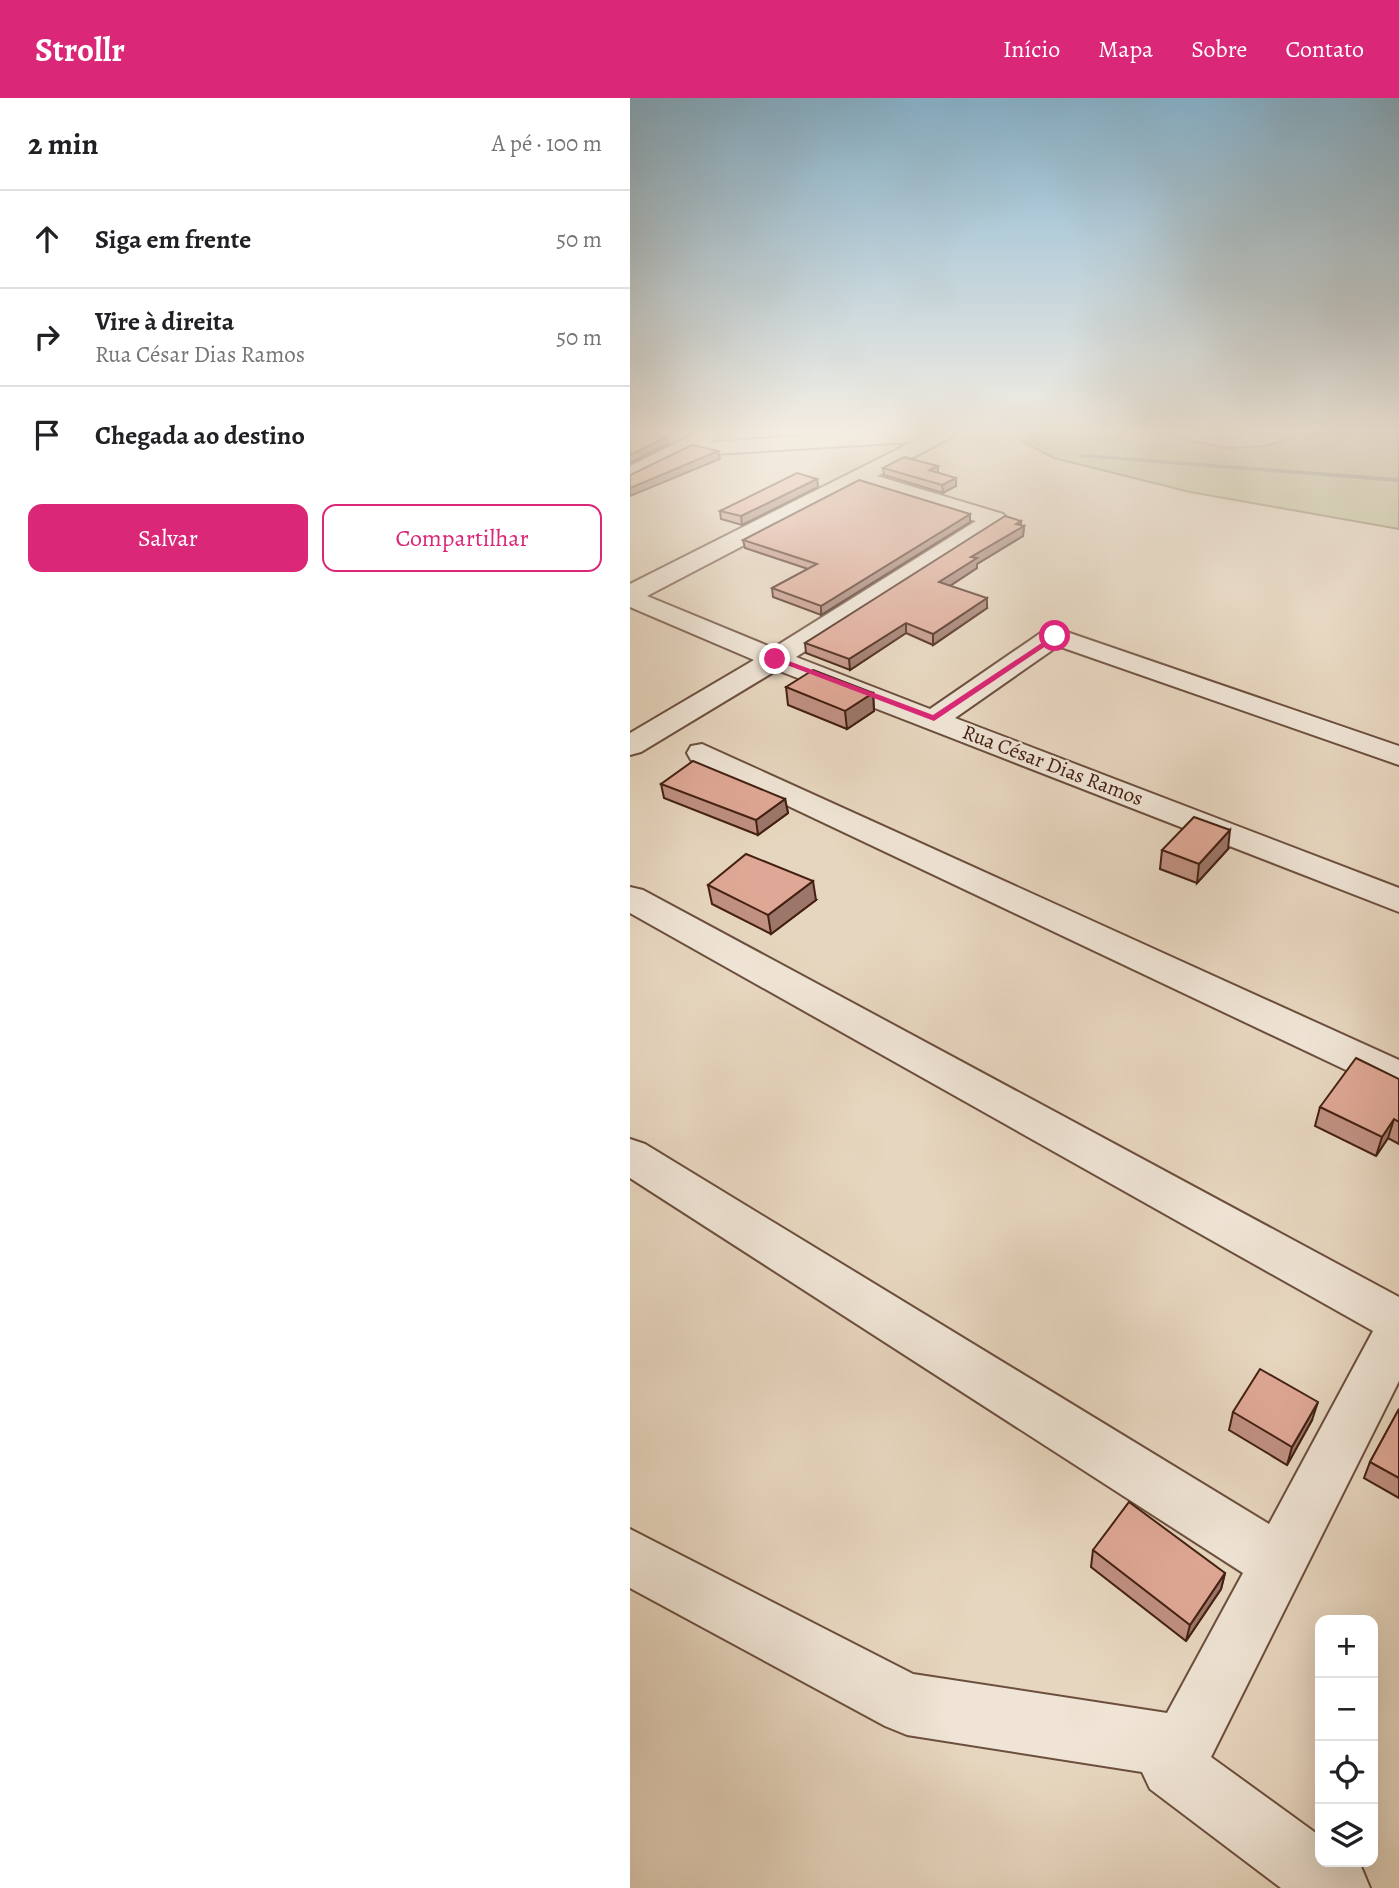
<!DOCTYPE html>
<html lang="pt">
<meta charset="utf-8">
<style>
:root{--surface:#fff;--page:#f2f2f2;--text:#202124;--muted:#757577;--line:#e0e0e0;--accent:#db2777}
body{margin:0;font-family:Alegreya,serif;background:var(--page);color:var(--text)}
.controls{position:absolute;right:21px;bottom:21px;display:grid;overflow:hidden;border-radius:14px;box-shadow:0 7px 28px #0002}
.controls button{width:63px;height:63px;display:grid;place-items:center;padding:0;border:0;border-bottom:2px solid var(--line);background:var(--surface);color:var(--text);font:35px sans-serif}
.stop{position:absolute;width:21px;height:21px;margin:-16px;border:5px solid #db2777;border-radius:50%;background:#fff}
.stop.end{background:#db2777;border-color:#fff;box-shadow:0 2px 7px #0008}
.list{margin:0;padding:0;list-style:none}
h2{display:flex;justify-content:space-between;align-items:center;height:91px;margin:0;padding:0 28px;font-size:30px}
h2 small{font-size:23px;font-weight:400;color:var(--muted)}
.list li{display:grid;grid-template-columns:46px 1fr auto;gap:21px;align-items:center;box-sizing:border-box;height:98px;padding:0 28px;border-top:2px solid var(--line)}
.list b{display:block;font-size:26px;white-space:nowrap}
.list p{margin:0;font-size:23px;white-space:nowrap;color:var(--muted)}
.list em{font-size:23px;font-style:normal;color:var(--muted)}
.actions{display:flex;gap:14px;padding:21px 28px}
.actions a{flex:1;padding:16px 0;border:2px solid var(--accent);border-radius:14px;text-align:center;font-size:24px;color:var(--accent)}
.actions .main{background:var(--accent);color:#fff}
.icon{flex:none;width:38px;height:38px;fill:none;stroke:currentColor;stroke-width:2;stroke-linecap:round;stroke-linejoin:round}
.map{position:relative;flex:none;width:769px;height:1790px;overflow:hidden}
header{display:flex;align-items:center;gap:42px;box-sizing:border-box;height:98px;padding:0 35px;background:var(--accent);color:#fff}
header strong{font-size:33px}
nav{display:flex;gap:38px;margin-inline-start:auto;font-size:24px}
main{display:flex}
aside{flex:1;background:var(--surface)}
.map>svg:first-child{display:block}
</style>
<header>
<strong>Strollr</strong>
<nav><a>Início</a><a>Mapa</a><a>Sobre</a><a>Contato</a></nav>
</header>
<main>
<aside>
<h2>2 min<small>A pé · 100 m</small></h2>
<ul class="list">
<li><svg class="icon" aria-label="ahead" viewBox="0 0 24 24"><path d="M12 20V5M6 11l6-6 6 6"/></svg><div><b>Siga em frente</b></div><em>50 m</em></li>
<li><svg class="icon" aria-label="right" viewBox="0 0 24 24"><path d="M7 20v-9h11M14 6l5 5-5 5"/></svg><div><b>Vire à direita</b><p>Rua César Dias Ramos</p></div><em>50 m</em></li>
<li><svg class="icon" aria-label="arrive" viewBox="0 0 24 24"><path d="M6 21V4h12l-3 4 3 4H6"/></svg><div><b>Chegada ao destino</b></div></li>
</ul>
<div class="actions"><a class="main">Salvar</a><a>Compartilhar</a></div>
</aside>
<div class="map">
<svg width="769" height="1790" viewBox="0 0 769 1790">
<rect width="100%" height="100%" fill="#e7d6bf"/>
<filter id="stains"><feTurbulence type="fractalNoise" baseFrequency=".00286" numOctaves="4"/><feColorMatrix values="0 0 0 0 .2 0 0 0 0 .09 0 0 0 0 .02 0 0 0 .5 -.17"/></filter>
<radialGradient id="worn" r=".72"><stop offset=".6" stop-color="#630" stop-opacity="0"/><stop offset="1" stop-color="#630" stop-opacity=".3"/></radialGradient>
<!-- green -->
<path fill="#b9bd8f" stroke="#7e6e50" stroke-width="2" d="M 403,335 L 524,335 L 596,350 L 635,348 L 675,335 L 769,335 L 769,431 L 560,394 L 424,360 L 393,344 Z"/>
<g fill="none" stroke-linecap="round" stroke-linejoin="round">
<!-- stream -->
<path fill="#757c72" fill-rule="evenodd" d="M 452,356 L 769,380 L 769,384 L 450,359 L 449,358 Z"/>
<defs>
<g id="minor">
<path d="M 66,335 L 92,335 L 82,343 L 84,344 L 215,335 L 325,335 L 322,339 L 247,378 L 373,416 L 377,421 L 373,426 L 166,559 L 300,611 L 415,532 L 425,530 L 769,648 L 769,667 L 428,548 L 325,620 L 769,790 L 769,814 L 147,572 L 11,654 L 0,657 L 0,635 L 124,562 L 0,509 L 0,486 L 282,344 L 84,356 L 63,352 L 0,383 L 0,368 ZM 229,387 L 346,423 L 143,550 L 17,498 Z"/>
<path d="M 72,646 L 769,962 L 769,994 L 754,990 L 61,662 L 57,655 L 61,648 Z"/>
<path d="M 0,789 L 13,792 L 769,1199 L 769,1283 L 581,1659 L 690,1738 L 690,1764 L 726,1764 L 730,1766 L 740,1790 L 651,1790 L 520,1691 L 512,1674 L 277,1637 L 255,1628 L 0,1490 L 0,1431 L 283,1576 L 537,1615 L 613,1475 L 0,1080 L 0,1041 L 15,1046 L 639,1426 L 743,1233 L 0,815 Z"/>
</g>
</defs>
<!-- minor casing -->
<use href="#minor" stroke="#6c4e3d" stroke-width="4"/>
<!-- minor -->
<use href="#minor" fill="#efe4d5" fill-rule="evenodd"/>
</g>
<!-- wall -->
<g fill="#c09081" stroke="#432012" stroke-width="2">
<path d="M 253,370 L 308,375 L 326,388 L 313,395 L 254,377 Z"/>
<path d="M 187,381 L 188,389 L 112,427 L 91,421 L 90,413 Z"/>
<path d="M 340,416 L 340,424 L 191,517 L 143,499 L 142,490 L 178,471 L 115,450 L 113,442 Z"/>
<path d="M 391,428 L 394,428 L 393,438 L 347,466 L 347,470 L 320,488 L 357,510 L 303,547 L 276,535 L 220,572 L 176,555 L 175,545 Z"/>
<path d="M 156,589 L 243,595 L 244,613 L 217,631 L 158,607 Z"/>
<path d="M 31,686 L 155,701 L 158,715 L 128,737 L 34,700 Z"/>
<path d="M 598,751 L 567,785 L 530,771 L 532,752 Z"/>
<path d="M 78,787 L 186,802 L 141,836 L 82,806 Z"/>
<path d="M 769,981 L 769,1046 L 758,1040 L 746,1058 L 685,1028 L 690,1009 Z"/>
<path d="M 769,1311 L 769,1400 L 734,1380 L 740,1364 Z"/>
<path d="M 603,1314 L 682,1322 L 657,1367 L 599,1332 Z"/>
<path d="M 463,1452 L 595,1475 L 591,1491 L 556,1543 L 461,1469 Z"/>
</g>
<!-- shaded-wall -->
<g fill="#9c7669" stroke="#432012" stroke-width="2">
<path d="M 37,339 L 38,346 L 0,365 L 0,357 Z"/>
<path d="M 88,353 L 90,361 L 0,398 L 0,390 Z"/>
<path d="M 308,368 L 308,376 L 299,372 Z"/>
<path d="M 326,380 L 326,388 L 313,395 L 312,387 Z"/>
<path d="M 187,381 L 188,389 L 112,427 L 111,418 Z"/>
<path d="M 340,416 L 340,424 L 191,517 L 191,508 Z"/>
<path d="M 391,423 L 391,430 L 394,428 L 393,438 L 347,466 L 347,470 L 309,495 L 309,484 L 341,459 Z"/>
<path d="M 357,500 L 357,510 L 303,547 L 303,536 Z"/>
<path d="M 276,525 L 276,535 L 220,572 L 219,561 Z"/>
<path d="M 243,595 L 244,613 L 217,631 L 215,613 Z"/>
<path d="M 155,701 L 158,715 L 128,737 L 126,722 Z"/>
<path d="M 600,732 L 598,751 L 567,785 L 569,766 Z"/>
<path d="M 183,783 L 186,802 L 141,836 L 138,817 Z"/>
<path d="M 764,1021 L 758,1040 L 746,1058 L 752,1039 Z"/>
<path d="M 688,1304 L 682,1322 L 657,1367 L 662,1349 Z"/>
<path d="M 595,1475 L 591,1491 L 556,1543 L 560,1527 Z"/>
</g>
<!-- building -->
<g fill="#dfa896" stroke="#432012" stroke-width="2">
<path d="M 0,335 L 23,335 L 37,339 L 0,357 Z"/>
<path d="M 62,347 L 88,353 L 0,390 L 0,377 Z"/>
<path d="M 274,359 L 308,368 L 299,372 L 326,380 L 312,387 L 253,370 Z"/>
<path d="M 167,375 L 187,381 L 111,418 L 90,413 Z"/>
<path d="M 229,382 L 340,416 L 191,508 L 142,490 L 187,466 L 113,442 Z"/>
<path d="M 375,418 L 391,423 L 386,426 L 394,428 L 341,459 L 347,460 L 309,484 L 357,500 L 303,536 L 276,525 L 219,561 L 175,545 Z"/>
<path d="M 183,572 L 243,595 L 215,613 L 156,589 Z"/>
<path d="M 63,663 L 155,701 L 126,722 L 31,686 Z"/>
<path d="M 564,719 L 600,732 L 569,766 L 532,752 Z"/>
<path d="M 116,756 L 183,783 L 138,817 L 78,787 Z"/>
<path d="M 726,960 L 769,981 L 769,1024 L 764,1021 L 752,1039 L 690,1009 Z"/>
<path d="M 630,1271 L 688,1304 L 662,1349 L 603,1314 Z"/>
<path d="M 769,1311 L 769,1380 L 740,1364 Z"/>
<path d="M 499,1404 L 595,1475 L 560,1527 L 463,1452 Z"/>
</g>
<!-- sky -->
<linearGradient id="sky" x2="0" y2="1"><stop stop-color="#87b6d2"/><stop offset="0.57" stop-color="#f4ede2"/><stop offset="1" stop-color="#f4ede2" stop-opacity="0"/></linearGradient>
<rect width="769" height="585" fill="url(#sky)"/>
<!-- route -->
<path fill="#db2777" d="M 425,536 L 428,540 L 304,623 L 141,561 L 148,559 L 303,617 Z"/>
<g text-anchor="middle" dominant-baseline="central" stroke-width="5" stroke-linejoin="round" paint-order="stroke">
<!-- far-street labels -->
<g font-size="21" fill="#432012" stroke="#efe4d5">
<text transform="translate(423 667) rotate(21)">Rua César Dias Ramos</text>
</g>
</g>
<rect width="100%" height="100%" filter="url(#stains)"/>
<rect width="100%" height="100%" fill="url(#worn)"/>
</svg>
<div class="controls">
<button>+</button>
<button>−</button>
<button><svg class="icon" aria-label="locate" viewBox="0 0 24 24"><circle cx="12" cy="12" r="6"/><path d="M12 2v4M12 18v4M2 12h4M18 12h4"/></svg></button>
<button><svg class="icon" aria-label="layers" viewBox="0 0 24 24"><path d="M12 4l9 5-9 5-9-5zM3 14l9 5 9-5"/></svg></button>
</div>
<div class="stop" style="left:425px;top:538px"></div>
<div class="stop end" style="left:145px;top:561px"></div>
</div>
</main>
